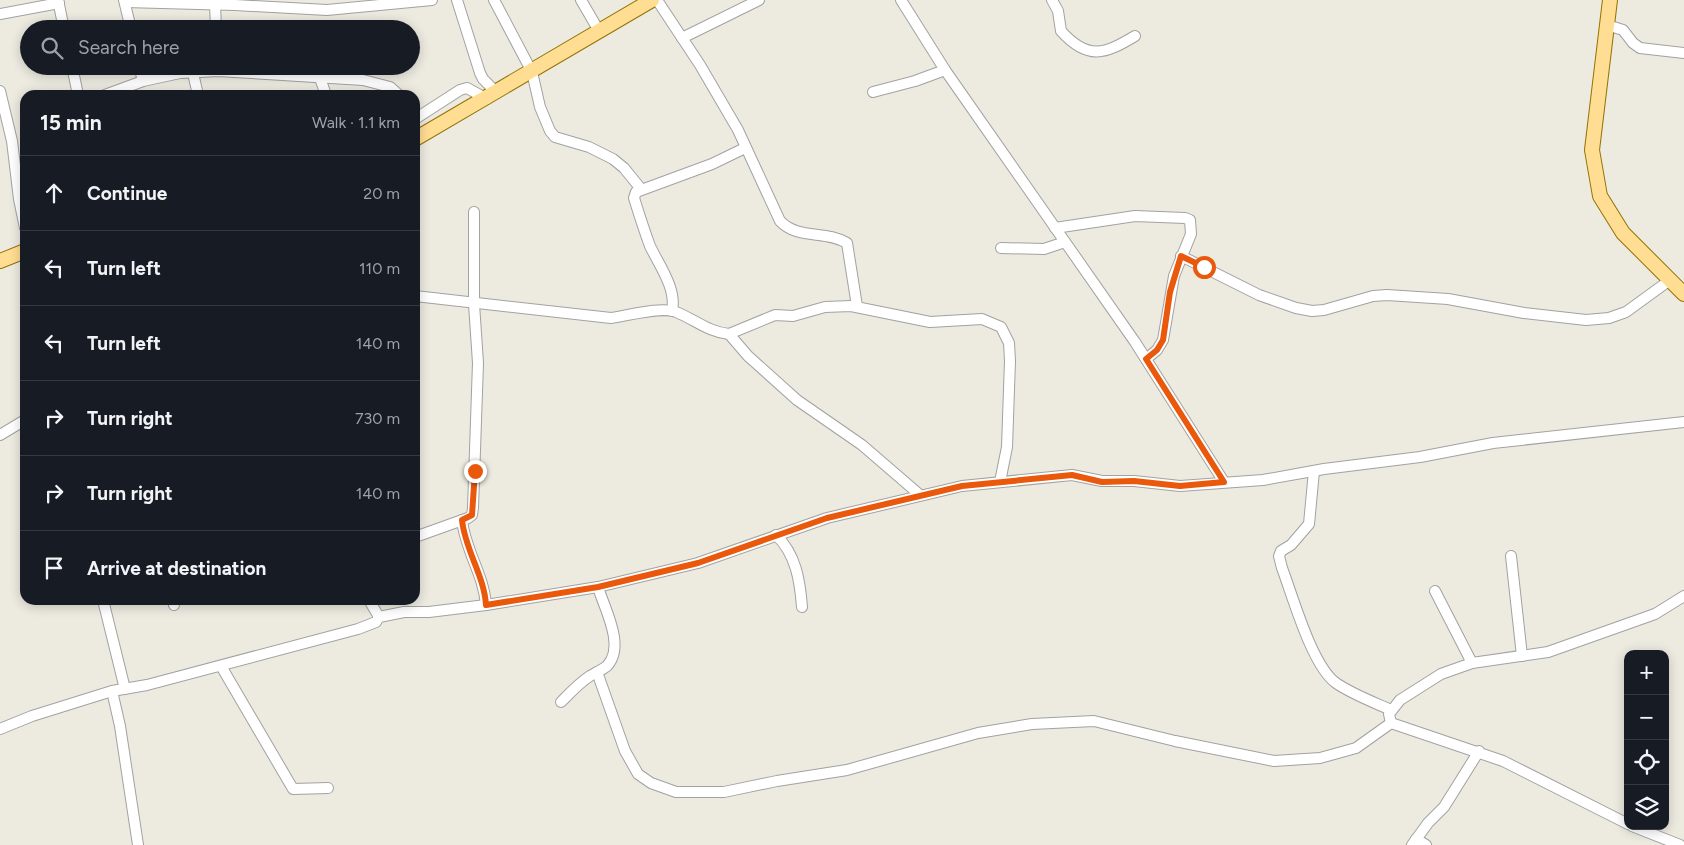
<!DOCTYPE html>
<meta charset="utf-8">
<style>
:root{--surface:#171b24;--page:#20242c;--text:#f1f3f6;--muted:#9ea1a6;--line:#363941}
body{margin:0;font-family:Figtree,sans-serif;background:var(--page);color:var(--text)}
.controls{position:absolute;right:15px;bottom:15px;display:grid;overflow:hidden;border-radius:10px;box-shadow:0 2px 12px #0003}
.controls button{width:45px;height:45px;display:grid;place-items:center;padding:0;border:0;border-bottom:1px solid var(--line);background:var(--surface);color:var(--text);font:25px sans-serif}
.stop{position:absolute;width:15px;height:15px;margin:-11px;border:4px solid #ea580c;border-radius:50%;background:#fff}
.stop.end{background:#ea580c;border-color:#fff;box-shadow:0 1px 5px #0008}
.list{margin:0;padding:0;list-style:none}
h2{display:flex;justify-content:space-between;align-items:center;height:65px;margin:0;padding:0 20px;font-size:21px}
h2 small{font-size:16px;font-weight:400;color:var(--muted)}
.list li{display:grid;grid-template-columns:32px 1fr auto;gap:15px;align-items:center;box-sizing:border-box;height:75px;padding:0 20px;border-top:1px solid var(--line)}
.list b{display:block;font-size:19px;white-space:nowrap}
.list em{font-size:16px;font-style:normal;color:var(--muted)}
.icon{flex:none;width:28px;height:28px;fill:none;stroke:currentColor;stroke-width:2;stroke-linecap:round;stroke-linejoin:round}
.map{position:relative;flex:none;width:1684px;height:845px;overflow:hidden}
.search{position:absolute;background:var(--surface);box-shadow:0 2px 12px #0003;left:20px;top:20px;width:400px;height:55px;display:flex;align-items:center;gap:12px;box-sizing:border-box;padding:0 18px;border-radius:28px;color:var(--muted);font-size:19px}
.panel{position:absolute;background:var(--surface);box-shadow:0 2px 12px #0003;left:20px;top:90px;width:400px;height:515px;border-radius:15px}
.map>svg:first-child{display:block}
</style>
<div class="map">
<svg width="1684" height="845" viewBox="0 0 1684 845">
<rect width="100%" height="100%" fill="#edeae0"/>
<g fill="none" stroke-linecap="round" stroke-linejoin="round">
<defs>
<g id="minor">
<path d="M 58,0 L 64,29"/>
<path d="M 124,0 L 131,29"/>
<path d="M 457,0 L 480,73 L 483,79 L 497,93"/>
<path d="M 494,0 L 532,72 L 540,107 L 550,131 L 555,137 L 589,147 L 613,159 L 624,168 L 641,189"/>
<path d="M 581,0 L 599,31"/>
<path d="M 657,0 L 700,65 L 738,130 L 780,221 C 798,240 825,230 847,243 L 857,306"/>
<path d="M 901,0 L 945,70 L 1135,342 L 1224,482"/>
<path d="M 1052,0 L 1058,11 L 1061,31 C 1088,61 1105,54 1135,36"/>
<path d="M 125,2 L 235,5 L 327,10 L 432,0"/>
<path d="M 215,4 L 216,29"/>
<path d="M 0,14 L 59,3"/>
<path d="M 1607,25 L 1623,30 L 1633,43 L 1640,48 L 1684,53"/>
<path d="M 682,38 L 759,0"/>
<path d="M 72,66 L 78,95"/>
<path d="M 139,66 L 143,81"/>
<path d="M 193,73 L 198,95"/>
<path d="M 320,78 L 326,95"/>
<path d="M 0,91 L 12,141 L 19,199 L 25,228"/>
<path d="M 873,92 L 915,81 L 945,70"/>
<path d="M 105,95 L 143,81 L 180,73 L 218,71 L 363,80 L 390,87 L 399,95"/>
<path d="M 415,119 L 460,90 L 467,88 L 487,99"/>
<path d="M 1055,228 L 1135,216 L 1185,218 L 1190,220 L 1191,234 L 1174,276 L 1163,340 L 1157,350 L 1146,359"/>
<path d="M 1001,248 L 1044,249 L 1065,242"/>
<path d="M 1181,256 L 1259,295 L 1296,308 L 1312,311 L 1324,310 L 1373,296 L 1387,295 L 1448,299 L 1524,313 L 1586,320 L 1609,318 L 1626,312 L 1670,280"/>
<path d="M 415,296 L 611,318 C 626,316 662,306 676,312 C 694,319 708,332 729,334 L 775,315 L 793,316 L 825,307 L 851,306 L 930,322 L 982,319 L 1001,327 L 1009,343 L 1010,361 L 1007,447 L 1000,482"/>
<path d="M 672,311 C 677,289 659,265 650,246 C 644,230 639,214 634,198 L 636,192 L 712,164 L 745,148"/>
<path d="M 729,334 L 748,356 L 797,400 L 862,445 L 920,495"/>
<path d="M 0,435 L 25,420"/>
<path d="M 1314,471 L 1309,524 L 1291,545 L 1281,551 L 1279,556 L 1282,568 C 1293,597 1312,666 1336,683 C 1352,694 1373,702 1391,710"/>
<path d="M 462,520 C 465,550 484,575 486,605"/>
<path d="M 776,535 C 796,554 800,581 802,607"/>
<path d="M 415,537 L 468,518 L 472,515 L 473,508 L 478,363 L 474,304 L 474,212"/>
<path d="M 1511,556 L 1522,656"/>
<path d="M 1435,591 L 1472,663"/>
<path d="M 103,600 L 125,689"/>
<path d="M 173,600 L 174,605"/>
<path d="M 369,600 L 379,617"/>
<path d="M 221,666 L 293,789 L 328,788"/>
<path d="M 597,672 L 625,751 L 638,774 L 651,783 L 676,792 L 724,792 L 777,781 L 847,770 L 978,733 L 1032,724 L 1094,721 L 1175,741 L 1274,761 L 1320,758 L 1356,748 L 1391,723"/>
<path d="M 112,691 L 120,726 L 138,845"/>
<path d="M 561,702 C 570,693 579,683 590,676 C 595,673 602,670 607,666 C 626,646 604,608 598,587"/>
<path d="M 0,729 L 32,716 L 112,691 L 147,685 L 358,629 L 376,622 L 379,617 L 404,612 L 429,612 L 486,605 L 598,587 L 698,563 L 827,518 L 962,486 L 1072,475 L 1102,481 L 1134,481 L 1180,486 L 1263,480 L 1324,469 L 1420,457 L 1493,443 L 1684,422"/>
<path d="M 1628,824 L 1503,761 L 1391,723 L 1389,714 L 1400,700 L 1441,674 L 1472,663 L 1548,652 L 1655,614 L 1684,596"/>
<path d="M 1632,826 L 1680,845"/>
<path d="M 1416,839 L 1426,845"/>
<path d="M 1412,845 L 1428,823 L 1444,807 L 1479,751"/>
</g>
<g id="major">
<path d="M 1610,0 L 1592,150 L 1600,196 L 1623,233 L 1684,294"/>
<path d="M 415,139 L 652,0"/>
<path d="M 0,261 L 25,251"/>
</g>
</defs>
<!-- minor casing -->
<use href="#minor" stroke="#a2a2a2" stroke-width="12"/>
<!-- major casing -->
<use href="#major" stroke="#927300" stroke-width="16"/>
<!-- minor -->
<use href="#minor" stroke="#fff" stroke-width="10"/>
<!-- major -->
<use href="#major" stroke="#ffdd93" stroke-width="14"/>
</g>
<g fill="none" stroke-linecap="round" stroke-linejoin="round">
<!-- route -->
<path stroke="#ea580c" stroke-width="6" d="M 475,471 L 472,515 L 462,520 C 465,550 484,575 486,605 L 598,587 L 698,563 L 827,518 L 962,486 L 1072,475 L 1102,482 L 1134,481 L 1180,486 L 1224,482 L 1146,359 L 1157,350 L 1163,340 L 1170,292 L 1181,256 L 1204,267"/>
</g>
</svg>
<div class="controls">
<button>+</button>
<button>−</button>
<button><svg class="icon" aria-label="locate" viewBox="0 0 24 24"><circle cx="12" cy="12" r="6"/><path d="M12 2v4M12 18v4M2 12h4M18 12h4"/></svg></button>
<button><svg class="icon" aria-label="layers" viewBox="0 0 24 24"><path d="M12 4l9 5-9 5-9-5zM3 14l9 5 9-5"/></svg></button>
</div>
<div class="stop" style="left:1204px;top:267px"></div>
<div class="stop end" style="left:475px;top:471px"></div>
<div class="search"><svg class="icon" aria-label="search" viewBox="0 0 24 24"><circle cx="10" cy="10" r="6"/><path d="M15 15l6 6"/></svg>Search here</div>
<section class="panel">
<h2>15 min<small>Walk · 1.1 km</small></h2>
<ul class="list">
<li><svg class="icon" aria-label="ahead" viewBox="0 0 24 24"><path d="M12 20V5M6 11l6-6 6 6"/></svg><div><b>Continue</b></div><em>20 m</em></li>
<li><svg class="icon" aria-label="left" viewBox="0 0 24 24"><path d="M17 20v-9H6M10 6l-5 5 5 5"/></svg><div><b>Turn left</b></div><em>110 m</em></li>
<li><svg class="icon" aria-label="left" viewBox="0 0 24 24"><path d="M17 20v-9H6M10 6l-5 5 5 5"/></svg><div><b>Turn left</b></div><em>140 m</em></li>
<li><svg class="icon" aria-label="right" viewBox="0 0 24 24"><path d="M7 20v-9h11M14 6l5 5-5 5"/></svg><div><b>Turn right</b></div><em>730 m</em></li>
<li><svg class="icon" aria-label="right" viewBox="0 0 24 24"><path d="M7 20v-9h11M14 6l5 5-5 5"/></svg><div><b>Turn right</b></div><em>140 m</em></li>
<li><svg class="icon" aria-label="arrive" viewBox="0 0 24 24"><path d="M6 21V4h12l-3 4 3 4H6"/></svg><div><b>Arrive at destination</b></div></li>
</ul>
</section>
</div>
